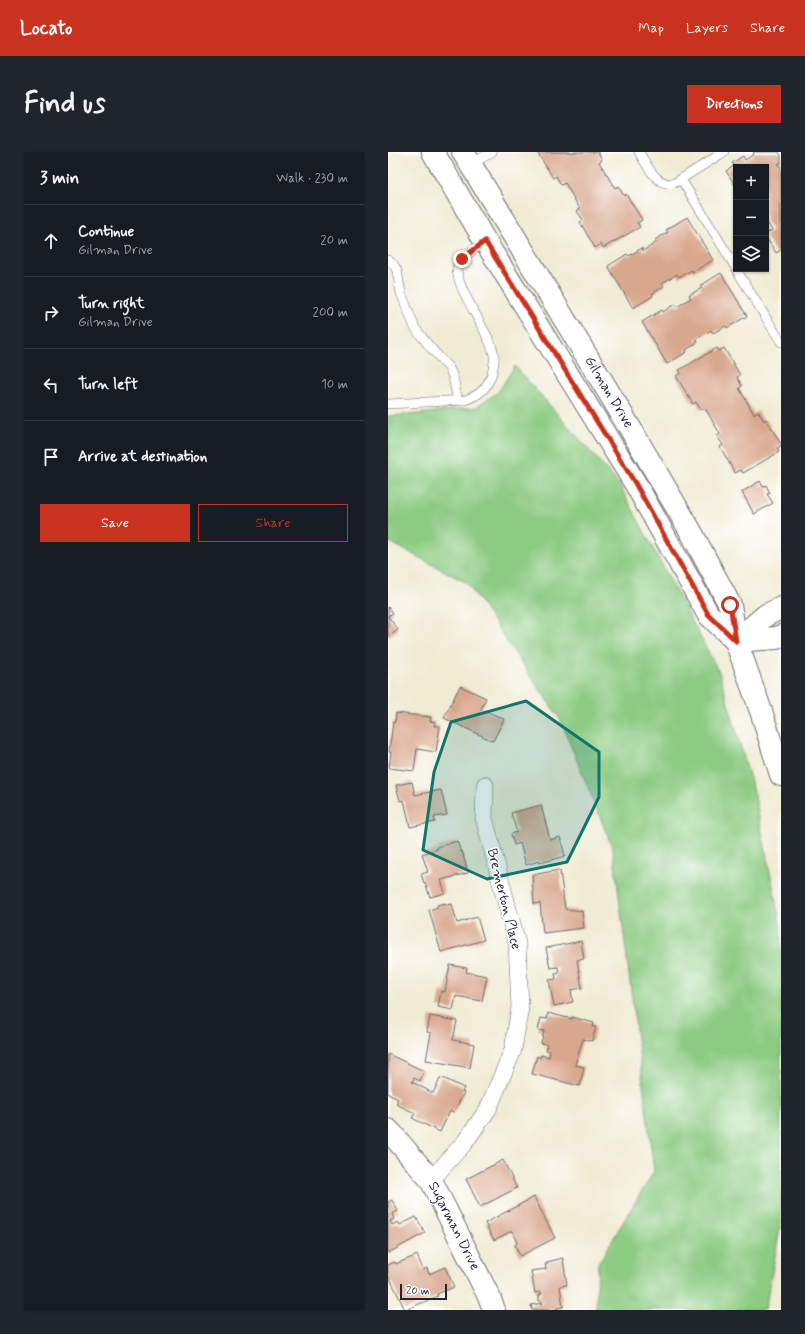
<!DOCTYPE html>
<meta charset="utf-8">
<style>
:root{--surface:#171b24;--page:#20242c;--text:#f1f3f6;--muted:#9ea1a6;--line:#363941;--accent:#c8321e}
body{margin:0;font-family:Mynerve,sans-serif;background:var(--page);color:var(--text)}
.controls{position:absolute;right:12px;top:12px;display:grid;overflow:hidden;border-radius:0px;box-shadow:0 1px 3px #0004}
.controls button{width:36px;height:36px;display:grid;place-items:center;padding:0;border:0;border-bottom:1px solid var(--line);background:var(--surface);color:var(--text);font:20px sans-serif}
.scale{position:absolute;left:12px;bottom:10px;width:47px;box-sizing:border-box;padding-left:4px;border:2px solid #22223b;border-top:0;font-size:11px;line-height:14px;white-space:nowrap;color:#22223b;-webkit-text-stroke:3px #fff;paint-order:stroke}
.stop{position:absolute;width:12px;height:12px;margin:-9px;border:3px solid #c8321e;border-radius:50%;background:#fff}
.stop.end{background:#c8321e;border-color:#fff;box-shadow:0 1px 4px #0008}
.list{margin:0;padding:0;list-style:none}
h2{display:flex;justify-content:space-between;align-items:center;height:52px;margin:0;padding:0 16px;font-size:17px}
h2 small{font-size:13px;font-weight:400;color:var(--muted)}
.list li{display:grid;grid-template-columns:26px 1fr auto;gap:12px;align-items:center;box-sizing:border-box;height:72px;padding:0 16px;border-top:1px solid var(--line)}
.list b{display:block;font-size:15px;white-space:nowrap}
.list p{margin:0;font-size:13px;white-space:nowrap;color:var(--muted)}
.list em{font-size:13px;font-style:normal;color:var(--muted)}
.actions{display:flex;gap:8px;padding:12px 16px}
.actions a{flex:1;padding:9px 0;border:1px solid var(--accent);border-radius:0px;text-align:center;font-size:14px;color:var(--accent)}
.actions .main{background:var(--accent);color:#fff}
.icon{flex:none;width:22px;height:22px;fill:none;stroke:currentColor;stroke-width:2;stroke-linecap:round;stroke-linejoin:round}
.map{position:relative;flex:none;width:393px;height:1158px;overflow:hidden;border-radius:0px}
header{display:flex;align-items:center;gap:24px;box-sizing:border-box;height:56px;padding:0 20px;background:var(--accent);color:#fff}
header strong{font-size:19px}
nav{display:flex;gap:22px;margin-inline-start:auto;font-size:14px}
.intro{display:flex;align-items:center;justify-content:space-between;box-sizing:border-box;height:96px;padding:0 24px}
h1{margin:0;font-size:28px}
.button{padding:10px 18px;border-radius:0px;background:var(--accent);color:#fff;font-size:14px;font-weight:700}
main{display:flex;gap:24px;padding:0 24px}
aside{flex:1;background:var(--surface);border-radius:0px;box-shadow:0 1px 3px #0004}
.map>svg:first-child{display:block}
</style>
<header>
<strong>Locato</strong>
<nav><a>Map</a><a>Layers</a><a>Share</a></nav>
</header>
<div class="intro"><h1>Find us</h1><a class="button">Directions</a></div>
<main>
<aside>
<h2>3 min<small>Walk · 230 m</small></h2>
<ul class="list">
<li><svg class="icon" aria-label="ahead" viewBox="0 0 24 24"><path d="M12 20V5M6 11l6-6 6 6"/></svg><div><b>Continue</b><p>Gilman Drive</p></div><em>20 m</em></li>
<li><svg class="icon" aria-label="right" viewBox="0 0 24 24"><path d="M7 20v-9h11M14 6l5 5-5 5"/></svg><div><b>Turn right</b><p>Gilman Drive</p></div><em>200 m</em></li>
<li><svg class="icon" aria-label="left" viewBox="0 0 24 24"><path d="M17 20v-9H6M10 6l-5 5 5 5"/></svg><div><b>Turn left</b></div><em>10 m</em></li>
<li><svg class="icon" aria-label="arrive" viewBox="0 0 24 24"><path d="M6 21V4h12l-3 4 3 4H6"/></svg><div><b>Arrive at destination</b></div></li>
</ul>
<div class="actions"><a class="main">Save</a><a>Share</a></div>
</aside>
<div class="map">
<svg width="393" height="1158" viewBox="0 0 393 1158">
<rect width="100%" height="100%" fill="#fff"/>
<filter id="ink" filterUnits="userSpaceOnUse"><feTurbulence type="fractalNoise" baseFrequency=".025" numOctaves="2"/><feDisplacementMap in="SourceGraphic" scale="8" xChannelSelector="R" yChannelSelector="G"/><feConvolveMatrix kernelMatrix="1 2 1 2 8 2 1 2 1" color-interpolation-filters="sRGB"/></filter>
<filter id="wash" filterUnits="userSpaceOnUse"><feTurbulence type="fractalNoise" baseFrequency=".012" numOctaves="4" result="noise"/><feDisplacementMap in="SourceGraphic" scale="16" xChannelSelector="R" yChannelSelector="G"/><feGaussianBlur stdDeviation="0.9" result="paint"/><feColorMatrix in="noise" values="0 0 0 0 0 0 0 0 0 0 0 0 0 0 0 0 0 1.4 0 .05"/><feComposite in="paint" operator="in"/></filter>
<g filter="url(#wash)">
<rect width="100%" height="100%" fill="#f0ebd3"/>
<!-- green -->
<path fill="#8ccb82" stroke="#57765e" d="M 127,214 L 231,332 L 331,520 L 366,640 L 393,775 L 393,1072 L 377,1158 L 208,1158 L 210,1112 L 266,1019 L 225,697 L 172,567 L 79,431 L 0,389 L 0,264 L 30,262 L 88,255 L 110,240 Z"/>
<g id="blocks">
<!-- building -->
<g fill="#d9a78d">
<path d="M 149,0 L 210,0 L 214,8 L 211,10 L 227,36 L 230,34 L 236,44 L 238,42 L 254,68 L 249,71 L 252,75 L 215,96 L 213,92 L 207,96 L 192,70 L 195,68 L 189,59 L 192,57 L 177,31 L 173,33 L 168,24 L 165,26 Z"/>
<path d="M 365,0 L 391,0 L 393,3 L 393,11 L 390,12 L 393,16 L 393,98 L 388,101 L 378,85 L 378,82 L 384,78 L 378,69 L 378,15 L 348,15 L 348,35 L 338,19 L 346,14 L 344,11 L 355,4 L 357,8 L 366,2 Z"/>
<path d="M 299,65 L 325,108 L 305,120 L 304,118 L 291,125 L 289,122 L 274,131 L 276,134 L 264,142 L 265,144 L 245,156 L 220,114 L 239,102 L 241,104 L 254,96 L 255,99 L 269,90 L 267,88 L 280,80 L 278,78 Z"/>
<path d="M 333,121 L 359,164 L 339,176 L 338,174 L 325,181 L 323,178 L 308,187 L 310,190 L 298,198 L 299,200 L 279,212 L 254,170 L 274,158 L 275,160 L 287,152 L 289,155 L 303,146 L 301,143 L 314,136 L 312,134 Z"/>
<path d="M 329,196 L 331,199 L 336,196 L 352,223 L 349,225 L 354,234 L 351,236 L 366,262 L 370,259 L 376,269 L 378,267 L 393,292 L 393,294 L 389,296 L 391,300 L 355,321 L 353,318 L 347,321 L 332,295 L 335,293 L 329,284 L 332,282 L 317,256 L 313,258 L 308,250 L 305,252 L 288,224 L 293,221 L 291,218 Z"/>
<path d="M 372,329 L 375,335 L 378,333 L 382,341 L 379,342 L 385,351 L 366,362 L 354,340 Z"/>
<path d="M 0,455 L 5,461 L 0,464 L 10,478 L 0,485 Z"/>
<path d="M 72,534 L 98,546 L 93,557 L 116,567 L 105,589 L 56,566 Z"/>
<path d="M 8,561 L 43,565 L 42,569 L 47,570 L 46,574 L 52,574 L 48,600 L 29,597 L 26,619 L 1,616 L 3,600 L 1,600 L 5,570 L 7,570 Z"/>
<path d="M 24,630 L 27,643 L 53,638 L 59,663 L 46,665 L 47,670 L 22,675 L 16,648 L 12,649 L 8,633 Z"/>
<path d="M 153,653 L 162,688 L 172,685 L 177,704 L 152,711 L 151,709 L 138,713 L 132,691 L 126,693 L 123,682 L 129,680 L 123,661 Z"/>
<path d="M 69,689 L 73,700 L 74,699 L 80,721 L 53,728 L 57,741 L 42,745 L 37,730 L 36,731 L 33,722 L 40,720 L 34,702 L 50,697 L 49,695 Z"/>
<path d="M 171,718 L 171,719 L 172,719 L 177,757 L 194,759 L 196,776 L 155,781 L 152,751 L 146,752 L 144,723 Z"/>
<path d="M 57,751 L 58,753 L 64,752 L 69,771 L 89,765 L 96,788 L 53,800 L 41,758 L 50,755 L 49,753 Z"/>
<path d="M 193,789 L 196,807 L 189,808 L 194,836 L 183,838 L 185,850 L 166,854 L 161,828 L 168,827 L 167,822 L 171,821 L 170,815 L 162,816 L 158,796 Z"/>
<path d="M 62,813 L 79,816 L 78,820 L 99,824 L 94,849 L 68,844 L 65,858 L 50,855 L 53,839 L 57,840 Z"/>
<path d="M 160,861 L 184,867 L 184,865 L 206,871 L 205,875 L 208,875 L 204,889 L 195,887 L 187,913 L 196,915 L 192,934 L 144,922 L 149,904 L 152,906 L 153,903 L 161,905 L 162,899 L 158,898 L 159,893 L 153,891 L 156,879 L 150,878 L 153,866 L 159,867 Z"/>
<path d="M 42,864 L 69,869 L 65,888 L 86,892 L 82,916 L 38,908 L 43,881 L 39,880 Z"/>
<path d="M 0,902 L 36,919 L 32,929 L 26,926 L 24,930 L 45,941 L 53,925 L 76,936 L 74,940 L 76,941 L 66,960 L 62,959 L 52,980 L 24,966 L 27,961 L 8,952 L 10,947 L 0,942 Z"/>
<path d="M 115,1008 L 129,1036 L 92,1055 L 78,1027 Z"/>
<path d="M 146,1045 L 167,1086 L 132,1104 L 127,1093 L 129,1091 L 124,1079 L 106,1088 L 97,1071 Z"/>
<path d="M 4,1048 L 10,1059 L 4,1062 L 6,1067 L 2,1069 L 4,1073 L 10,1070 L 12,1073 L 28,1065 L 37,1081 L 0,1101 L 0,1050 Z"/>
<path d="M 29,1103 L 35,1118 L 39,1116 L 41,1122 L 57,1115 L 66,1135 L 49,1142 L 50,1144 L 17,1158 L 0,1122 L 0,1113 L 7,1110 L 8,1112 Z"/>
<path d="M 175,1106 L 179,1133 L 172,1134 L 175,1155 L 169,1156 L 169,1158 L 144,1158 L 143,1153 L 155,1151 L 154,1149 L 151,1149 L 151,1143 L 153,1143 L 153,1140 L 147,1141 L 143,1119 L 158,1117 L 157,1112 L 160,1112 L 159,1110 Z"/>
</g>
</g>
</g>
<g filter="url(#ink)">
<use href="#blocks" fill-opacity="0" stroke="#6a6870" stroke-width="1"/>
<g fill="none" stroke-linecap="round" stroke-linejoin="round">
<defs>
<g id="service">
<path d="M 251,0 C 258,11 268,35 285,31 C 288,31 291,28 293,27 L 348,116"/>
<path d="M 83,12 L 104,0"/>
<path d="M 293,27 L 336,0"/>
<path d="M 0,108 L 6,113 L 9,119 L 13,141 L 27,176 L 41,194 L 61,216 L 65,225 L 70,249"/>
<path d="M 348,117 L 393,190"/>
<path d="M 0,252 L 77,248 C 92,243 99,237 104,221 C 105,216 107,209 106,203 C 102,179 63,131 70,113 C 73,105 90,95 97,89"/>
</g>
<path id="minor" d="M 43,1028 L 77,990 L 100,957 L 125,898 L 132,855 L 129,791 L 96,666 L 97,633"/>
<path id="tertiary" d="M 0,978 L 3,981 L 43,1028 L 102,1147 L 106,1158"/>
<g id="secondary">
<path d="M 45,0 L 97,89 L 247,331 L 320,462 L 348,489"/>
<path d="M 75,0 L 229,254 L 302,378 L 342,453 L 348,489 L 374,562 L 393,623"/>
<path d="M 348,489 L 378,463 L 393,456"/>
<path d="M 348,489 L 388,486 L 393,484"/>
</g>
</defs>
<!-- service casing -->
<use href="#service" stroke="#6a6870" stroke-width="10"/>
<!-- minor casing -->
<use href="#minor" stroke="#6a6870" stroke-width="18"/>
<!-- tertiary casing -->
<use href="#tertiary" stroke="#6a6870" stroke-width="24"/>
<!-- secondary casing -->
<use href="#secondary" stroke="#6a6870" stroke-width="24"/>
<!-- service -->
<use href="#service" stroke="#fff" stroke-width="9"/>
<!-- minor -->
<use href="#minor" stroke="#fff" stroke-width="17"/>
<!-- tertiary -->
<use href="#tertiary" stroke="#fff" stroke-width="22"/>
<!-- secondary -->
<use href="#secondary" stroke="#fff" stroke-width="22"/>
</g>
</g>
<g fill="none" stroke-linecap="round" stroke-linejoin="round" filter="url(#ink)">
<!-- route -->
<path stroke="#c8321e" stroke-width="5" d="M 74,107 L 97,89 L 247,331 L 320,462 L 348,489 L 342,453"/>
</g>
<!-- marked area -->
<path fill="#0f766e" fill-opacity="0.2" stroke="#0f766e" stroke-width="3" stroke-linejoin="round" d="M 138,549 L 211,600 L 211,645 L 179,710 L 99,727 L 35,698 L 46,620 L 63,570 Z"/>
<g text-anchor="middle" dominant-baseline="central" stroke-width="3" stroke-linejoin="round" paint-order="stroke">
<!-- street labels -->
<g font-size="14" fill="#22223b" stroke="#fff">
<text transform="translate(221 240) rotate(59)">Gilman Drive</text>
<text transform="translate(116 747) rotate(76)">Bremerton Place</text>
<text transform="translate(66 1074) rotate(63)">Sugarman Drive</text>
</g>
</g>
</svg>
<div class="controls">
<button>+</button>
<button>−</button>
<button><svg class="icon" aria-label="layers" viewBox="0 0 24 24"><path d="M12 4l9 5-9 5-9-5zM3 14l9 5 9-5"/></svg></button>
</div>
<div class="scale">20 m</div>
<div class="stop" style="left:342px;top:453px"></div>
<div class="stop end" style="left:74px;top:107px"></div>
</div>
</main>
